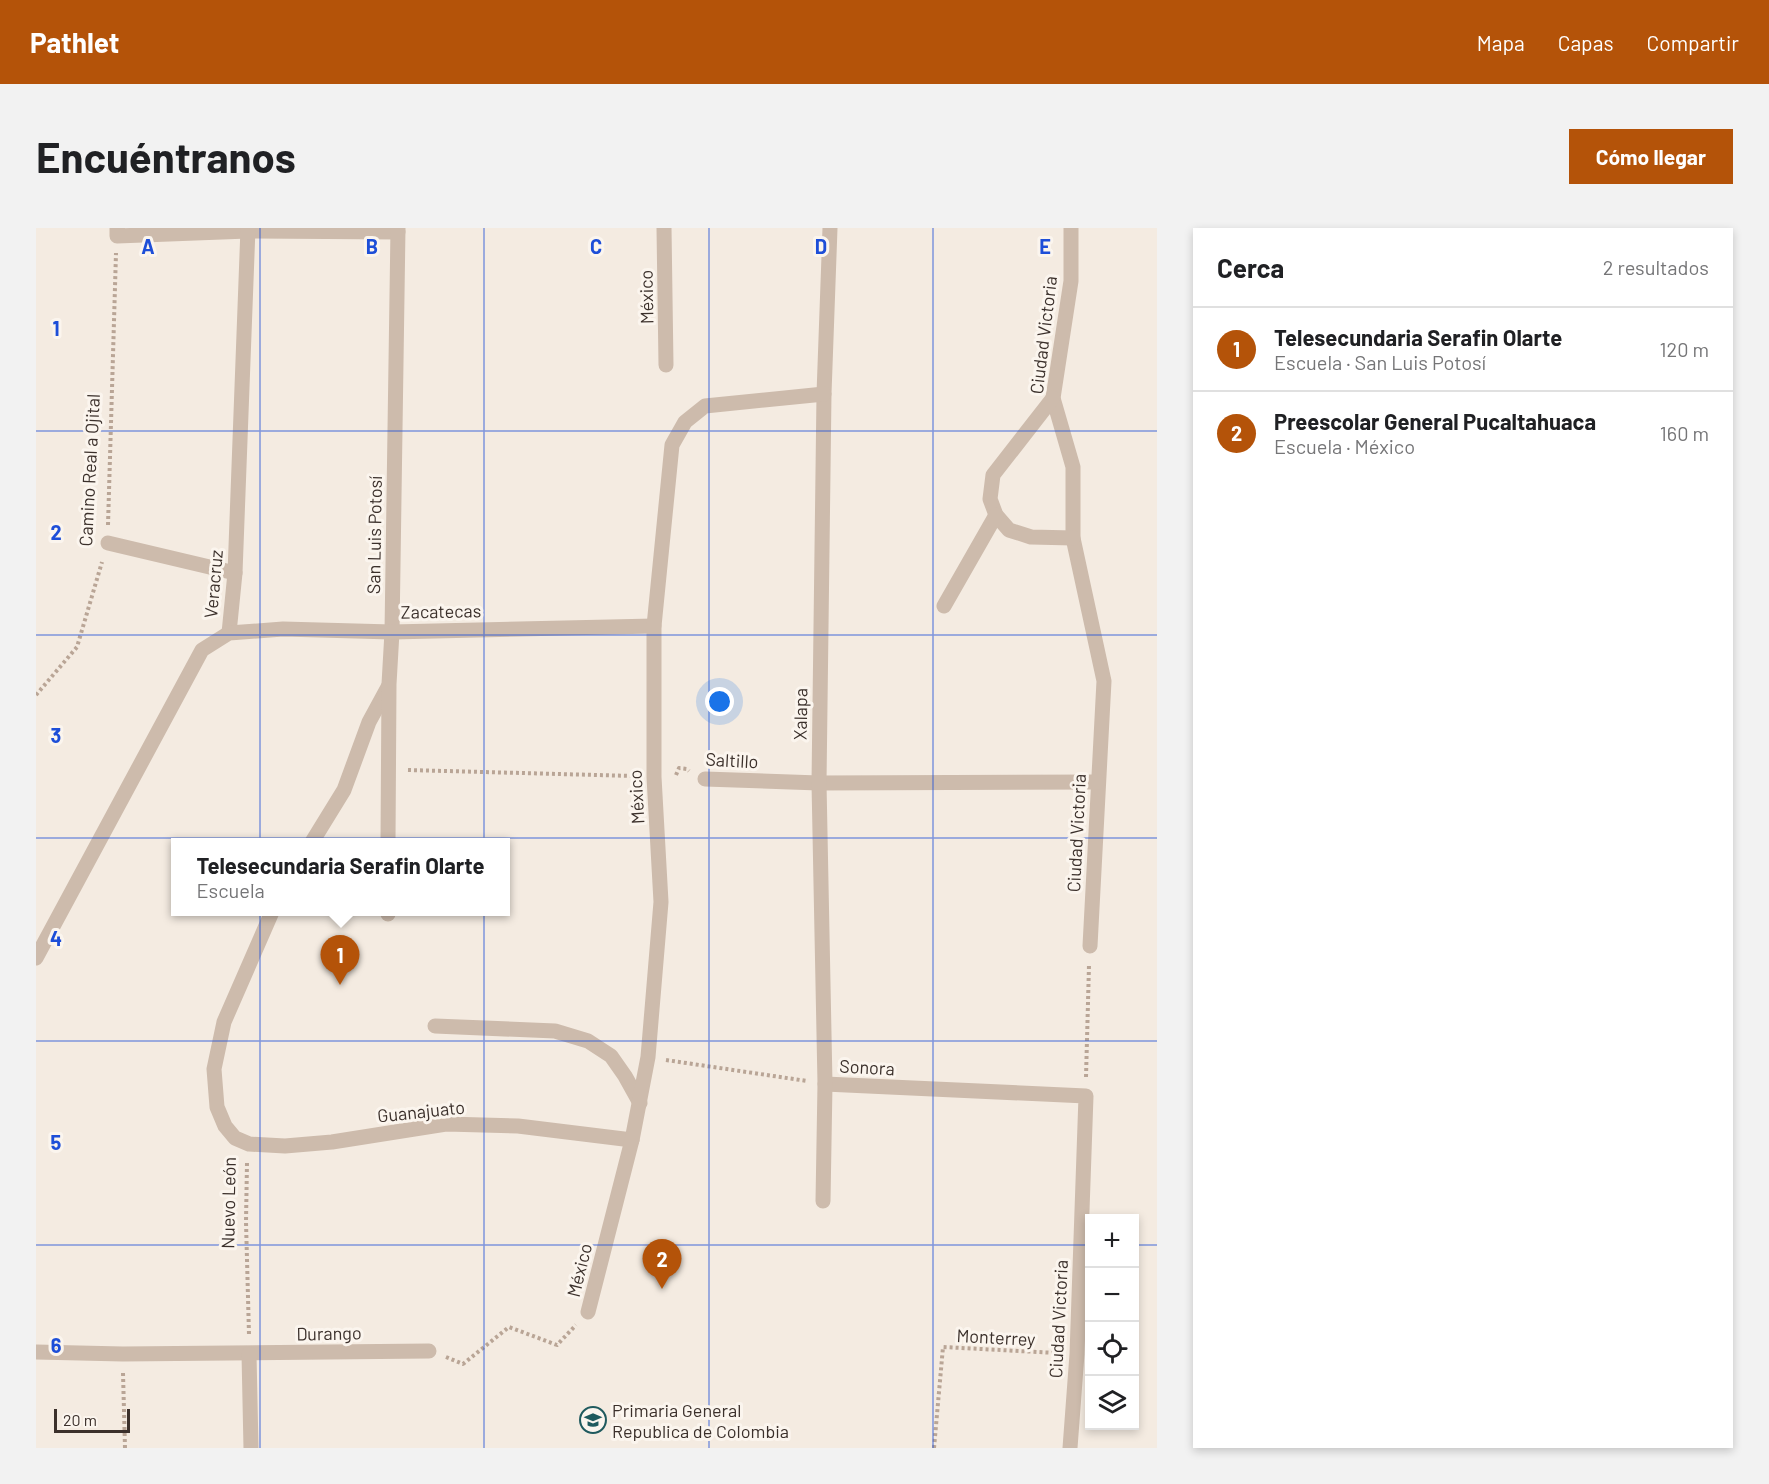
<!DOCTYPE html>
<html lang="es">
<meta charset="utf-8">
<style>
:root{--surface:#fff;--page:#f2f2f2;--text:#202124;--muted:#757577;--line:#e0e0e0;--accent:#b45309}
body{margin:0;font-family:Barlow,sans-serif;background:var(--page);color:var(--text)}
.controls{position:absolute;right:18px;bottom:18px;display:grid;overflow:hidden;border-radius:0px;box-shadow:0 3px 9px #0003}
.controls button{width:54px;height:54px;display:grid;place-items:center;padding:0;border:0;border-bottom:2px solid var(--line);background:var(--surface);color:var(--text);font:30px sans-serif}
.scale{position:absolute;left:18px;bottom:15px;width:76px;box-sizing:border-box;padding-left:6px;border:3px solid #3b302b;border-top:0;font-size:16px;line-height:21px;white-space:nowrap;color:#3b302b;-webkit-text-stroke:4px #fbf5ee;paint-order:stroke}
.you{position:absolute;left:684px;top:474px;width:21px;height:21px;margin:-15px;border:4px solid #fff;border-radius:50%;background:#1a73e8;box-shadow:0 0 0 9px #1a73e833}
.badge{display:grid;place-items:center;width:39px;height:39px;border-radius:50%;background:var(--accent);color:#fff;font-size:20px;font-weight:700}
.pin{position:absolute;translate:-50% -50px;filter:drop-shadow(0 2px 3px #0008)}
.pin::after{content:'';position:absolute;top:32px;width:21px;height:18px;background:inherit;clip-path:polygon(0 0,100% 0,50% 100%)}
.popup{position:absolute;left:135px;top:610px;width:339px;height:78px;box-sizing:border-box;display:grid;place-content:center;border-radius:0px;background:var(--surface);filter:drop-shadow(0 2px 4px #0005);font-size:20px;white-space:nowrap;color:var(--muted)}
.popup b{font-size:22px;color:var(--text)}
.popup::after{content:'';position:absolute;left:50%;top:100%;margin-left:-12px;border:12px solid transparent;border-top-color:var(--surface)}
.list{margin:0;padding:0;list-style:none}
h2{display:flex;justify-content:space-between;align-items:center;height:78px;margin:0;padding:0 24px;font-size:26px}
h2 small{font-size:20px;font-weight:400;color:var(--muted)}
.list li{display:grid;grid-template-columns:39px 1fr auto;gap:18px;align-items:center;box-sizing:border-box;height:84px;padding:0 24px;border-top:2px solid var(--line)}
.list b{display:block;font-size:22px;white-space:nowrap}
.list p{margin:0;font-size:20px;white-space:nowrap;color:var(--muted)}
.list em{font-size:20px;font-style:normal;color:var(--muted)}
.icon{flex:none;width:33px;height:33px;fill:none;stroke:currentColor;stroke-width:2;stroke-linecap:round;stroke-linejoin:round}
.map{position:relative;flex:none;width:1121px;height:1220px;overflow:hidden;border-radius:0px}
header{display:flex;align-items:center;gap:36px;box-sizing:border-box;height:84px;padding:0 30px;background:var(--accent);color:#fff}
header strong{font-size:28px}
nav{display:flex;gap:33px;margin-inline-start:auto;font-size:21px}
.intro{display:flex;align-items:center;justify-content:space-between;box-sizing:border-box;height:144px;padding:0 36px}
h1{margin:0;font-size:42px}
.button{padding:15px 27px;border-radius:0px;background:var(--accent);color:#fff;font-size:21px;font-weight:700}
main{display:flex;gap:36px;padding:0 36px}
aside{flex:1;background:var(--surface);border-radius:0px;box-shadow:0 3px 9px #0003}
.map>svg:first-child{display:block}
</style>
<header>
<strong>Pathlet</strong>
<nav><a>Mapa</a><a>Capas</a><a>Compartir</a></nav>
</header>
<div class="intro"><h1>Encuéntranos</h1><a class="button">Cómo llegar</a></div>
<main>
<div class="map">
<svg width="1121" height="1220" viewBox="0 0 1121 1220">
<rect width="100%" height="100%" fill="#f4ebe1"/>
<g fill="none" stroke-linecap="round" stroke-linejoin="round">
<!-- path -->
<g stroke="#b9a596" stroke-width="4" stroke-dasharray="3 3" stroke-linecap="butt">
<path d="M 72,297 L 80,25"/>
<path d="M 0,467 L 41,419 L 66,334"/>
<path d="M 372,542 L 598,548"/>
<path d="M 640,547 L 643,540 L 651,541 L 653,543"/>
<path d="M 630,832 L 771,853"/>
<path d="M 1050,849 L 1053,737"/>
<path d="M 211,935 L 210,994 L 213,1107"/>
<path d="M 410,1129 L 427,1136 L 473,1099 L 521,1117 L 540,1097"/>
<path d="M 87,1145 L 89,1220"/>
<path d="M 898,1220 L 907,1119 L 1021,1125"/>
</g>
<!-- minor -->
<g stroke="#cdbbac" stroke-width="15">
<path d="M 81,0 L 81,8 L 212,3 L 362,4"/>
<path d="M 628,0 L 630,137"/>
<path d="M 1035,0 L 1035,53 L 1017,170 L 1037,239 L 1037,310 L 1068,453 L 1054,718"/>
<path d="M 1017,170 L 957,247 L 954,271 L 960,287 L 973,302 L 995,309 L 1037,310"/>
<path d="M 72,315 L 199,345"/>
<path d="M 908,378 L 960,287"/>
<path d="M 193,405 L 199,345 L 212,0"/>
<path d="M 669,551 L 783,555 L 1062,554"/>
<path d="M 276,614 L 308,562 L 333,494 L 352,459"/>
<path d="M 352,614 L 353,456 L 356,404 L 362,0"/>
<path d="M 236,684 L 188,794 L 178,841 L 181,879 L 189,898 L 199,910 L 213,916 L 249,918 L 296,914 L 410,896 L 482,898 L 596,912"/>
<path d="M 352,686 L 352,684"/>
<path d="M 0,730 L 166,422 L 193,405 L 247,401 L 356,404 L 618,398"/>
<path d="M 399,798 L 519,803 L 552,813 L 575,828 L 589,848 L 604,875"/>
<path d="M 789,856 L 1050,868 L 1041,1126 L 1034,1220"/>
<path d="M 787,973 L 789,856 L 783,555 L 788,166 L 794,0"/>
<path d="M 552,1084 L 596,912 L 612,829 L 625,674 L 618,549 L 618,398 L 636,217 L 649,194 L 669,178 L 788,166"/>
<path d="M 0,1124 L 87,1126 L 393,1123"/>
<path d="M 213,1126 L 215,1220"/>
</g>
</g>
<!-- grid -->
<path fill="none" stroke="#1d4ed8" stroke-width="1.5" stroke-opacity="0.55" d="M 224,0 L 224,1220M 448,0 L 448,1220M 673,0 L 673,1220M 897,0 L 897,1220M 0,203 L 1121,203M 0,407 L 1121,407M 0,610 L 1121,610M 0,813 L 1121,813M 0,1017 L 1054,1017M 1098,1017 L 1121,1017"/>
<!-- icons -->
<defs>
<symbol id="school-ring" viewBox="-11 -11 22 22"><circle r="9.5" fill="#fbf5ee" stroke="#1f5a5e" stroke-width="1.5"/><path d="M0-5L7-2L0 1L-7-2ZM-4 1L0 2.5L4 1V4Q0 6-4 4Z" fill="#1f5a5e"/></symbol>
</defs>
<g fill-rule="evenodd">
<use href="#school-ring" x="542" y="1177" width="30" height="30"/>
</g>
<g text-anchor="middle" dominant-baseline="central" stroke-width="6" stroke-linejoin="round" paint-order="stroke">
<!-- street labels -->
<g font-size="18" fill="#3b302b" stroke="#fbf5ee">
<text transform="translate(610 69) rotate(-91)">México</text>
<text transform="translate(1007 107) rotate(-83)">Ciudad Victoria</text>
<text transform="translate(53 242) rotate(-87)">Camino Real a Ojital</text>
<text transform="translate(338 307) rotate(-89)">San Luis Potosí</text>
<text transform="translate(177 356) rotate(-85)">Veracruz</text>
<text transform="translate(405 383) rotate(-1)">Zacatecas</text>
<text transform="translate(764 486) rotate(-89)">Xalapa</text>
<text transform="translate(696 532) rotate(3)">Saltillo</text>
<text transform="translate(600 569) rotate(-93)">México</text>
<text transform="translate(1040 605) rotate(-87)">Ciudad Victoria</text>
<text transform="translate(831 839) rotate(3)">Sonora</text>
<text transform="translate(385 883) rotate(-6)">Guanajuato</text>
<text transform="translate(192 975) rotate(-89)">Nuevo León</text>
<text transform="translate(543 1042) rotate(-76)">México</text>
<text transform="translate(1022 1091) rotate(-87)">Ciudad Victoria</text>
<text transform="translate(293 1105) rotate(-1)">Durango</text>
<text transform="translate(960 1109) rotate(3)">Monterrey</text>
</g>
<!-- poi labels -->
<g font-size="18" fill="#3b302b" stroke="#fbf5ee" text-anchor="start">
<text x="576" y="1182">Primaria General<tspan x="576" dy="21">Republica de Colombia</tspan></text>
</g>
</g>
<g font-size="20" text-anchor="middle" font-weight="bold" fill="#1d4ed8" stroke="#fbf5ee" stroke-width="6" stroke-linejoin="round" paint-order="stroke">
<text x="112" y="26">A</text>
<text x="336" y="26">B</text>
<text x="560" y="26">C</text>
<text x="785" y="26">D</text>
<text x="1009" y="26">E</text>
<text x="20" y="108">1</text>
<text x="20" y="312">2</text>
<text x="20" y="515">3</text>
<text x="20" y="718">4</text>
<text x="20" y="922">5</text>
<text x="20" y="1125">6</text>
</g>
</svg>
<div class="controls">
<button>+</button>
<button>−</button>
<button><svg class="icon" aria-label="locate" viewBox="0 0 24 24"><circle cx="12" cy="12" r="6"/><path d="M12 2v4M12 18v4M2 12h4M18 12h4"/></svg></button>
<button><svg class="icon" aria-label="layers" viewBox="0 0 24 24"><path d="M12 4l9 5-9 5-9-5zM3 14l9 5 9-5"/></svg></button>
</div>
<div class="scale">20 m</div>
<div class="you"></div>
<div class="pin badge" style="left:304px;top:757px">1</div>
<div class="popup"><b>Telesecundaria Serafin Olarte</b>Escuela</div>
<div class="pin badge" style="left:626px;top:1061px">2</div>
</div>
<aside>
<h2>Cerca<small>2 resultados</small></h2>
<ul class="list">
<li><span class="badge">1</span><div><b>Telesecundaria Serafin Olarte</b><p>Escuela · San Luis Potosí</p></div><em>120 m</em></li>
<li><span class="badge">2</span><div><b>Preescolar General Pucaltahuaca</b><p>Escuela · México</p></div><em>160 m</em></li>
</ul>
</aside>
</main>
